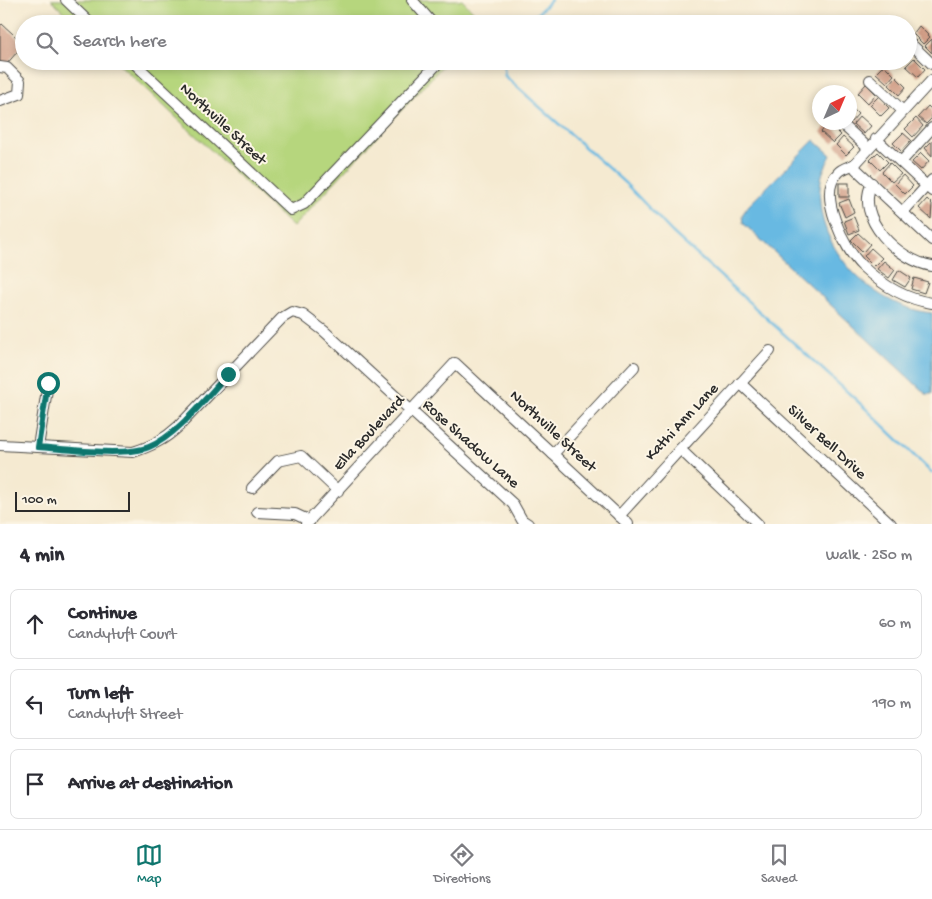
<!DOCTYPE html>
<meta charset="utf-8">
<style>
:root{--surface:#fff;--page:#f2f2f3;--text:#2b2b33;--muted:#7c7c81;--line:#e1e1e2;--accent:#0f766e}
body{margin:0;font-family:"Gochi Hand",sans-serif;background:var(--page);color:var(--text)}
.compass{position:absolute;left:812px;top:85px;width:45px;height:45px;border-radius:50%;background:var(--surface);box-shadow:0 2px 8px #0003;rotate:44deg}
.scale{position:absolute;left:15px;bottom:12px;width:115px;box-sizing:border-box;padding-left:5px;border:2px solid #2b2b2b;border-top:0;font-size:14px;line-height:18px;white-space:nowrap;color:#2b2b2b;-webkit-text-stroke:4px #fcf5e5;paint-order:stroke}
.stop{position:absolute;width:15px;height:15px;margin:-11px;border:4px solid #0f766e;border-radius:50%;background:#fff}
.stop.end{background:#0f766e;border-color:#fff;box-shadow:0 1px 5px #0008}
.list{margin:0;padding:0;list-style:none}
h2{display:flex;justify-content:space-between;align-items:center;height:65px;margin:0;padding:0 20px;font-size:21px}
h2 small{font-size:16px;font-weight:400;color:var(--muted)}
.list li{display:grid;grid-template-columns:32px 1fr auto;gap:15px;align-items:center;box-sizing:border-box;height:70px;margin:0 10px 10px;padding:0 10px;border:1px solid var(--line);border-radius:8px}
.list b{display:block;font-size:19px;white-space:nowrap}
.list p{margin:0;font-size:16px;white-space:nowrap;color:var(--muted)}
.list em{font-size:16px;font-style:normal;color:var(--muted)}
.icon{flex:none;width:28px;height:28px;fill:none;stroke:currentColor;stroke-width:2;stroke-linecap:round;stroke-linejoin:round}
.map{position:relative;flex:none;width:932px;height:524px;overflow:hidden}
.search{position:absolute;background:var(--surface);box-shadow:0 2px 8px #0003;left:15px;right:15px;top:15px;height:55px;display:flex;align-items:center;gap:12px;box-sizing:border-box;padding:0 18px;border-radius:28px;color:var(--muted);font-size:19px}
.sheet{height:305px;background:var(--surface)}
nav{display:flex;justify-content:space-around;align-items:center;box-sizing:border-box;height:70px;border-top:1px solid var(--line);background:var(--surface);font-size:14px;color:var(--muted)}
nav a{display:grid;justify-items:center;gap:2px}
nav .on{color:var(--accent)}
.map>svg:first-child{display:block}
</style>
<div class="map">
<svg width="932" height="524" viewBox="0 0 932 524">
<rect width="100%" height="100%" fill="#fcf5e5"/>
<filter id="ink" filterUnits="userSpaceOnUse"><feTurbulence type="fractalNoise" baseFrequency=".02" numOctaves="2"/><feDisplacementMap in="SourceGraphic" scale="10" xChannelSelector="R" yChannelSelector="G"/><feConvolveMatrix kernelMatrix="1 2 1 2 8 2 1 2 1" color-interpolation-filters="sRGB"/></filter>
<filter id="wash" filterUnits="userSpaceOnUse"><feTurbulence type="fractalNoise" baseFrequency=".0096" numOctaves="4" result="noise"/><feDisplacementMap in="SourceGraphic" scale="20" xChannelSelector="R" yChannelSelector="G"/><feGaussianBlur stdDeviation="1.12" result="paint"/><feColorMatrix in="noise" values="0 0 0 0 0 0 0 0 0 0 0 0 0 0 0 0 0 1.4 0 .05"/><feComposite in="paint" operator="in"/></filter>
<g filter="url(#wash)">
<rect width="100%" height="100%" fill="#f5ead1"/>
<!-- green -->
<g fill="#b6d67d" stroke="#708054">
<path d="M 51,0 L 462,0 L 484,22 L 482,24 L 76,24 Z"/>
<path d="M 116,61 L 447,61 L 293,227 Z"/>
</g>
<!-- water -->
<path fill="#67b9e2" stroke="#497286" d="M 814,140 L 831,155 C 828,162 822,171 821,180 C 810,244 871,307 932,313 L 932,394 L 926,394 L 743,223 L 742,215 L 749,205 Z"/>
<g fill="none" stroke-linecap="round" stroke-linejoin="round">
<!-- stream -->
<g stroke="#67b9e2" stroke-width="2.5">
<path d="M 527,24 L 551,0"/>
<path d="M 503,61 L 505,76 L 626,184 L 672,232 L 864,407 L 932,473"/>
</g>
</g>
<g id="blocks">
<!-- building -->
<g fill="#d09d86">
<path d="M 2,24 L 24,44 L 5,66 L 0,61 L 0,26 Z"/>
<path d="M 919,26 L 930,37 L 923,44 L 913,34 Z"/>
<path d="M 932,39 L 932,53 L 925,46 Z"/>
<path d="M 914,58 L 925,69 L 918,77 L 906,66 Z"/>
<path d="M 884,65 L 894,75 L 887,83 L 876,73 Z"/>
<path d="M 896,77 L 906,87 L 899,95 L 889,85 Z"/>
<path d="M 866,84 L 876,94 L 868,103 L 858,93 Z"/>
<path d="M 878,97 L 889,108 L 881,116 L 870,105 Z"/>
<path d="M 850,106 L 858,114 L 850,123 Z"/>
<path d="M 928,106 L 932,110 L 932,118 L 926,124 L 918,117 Z"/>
<path d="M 860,116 L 871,126 L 864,134 L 853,124 Z"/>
<path d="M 916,118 L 923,126 L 913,137 L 905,129 Z"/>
<path d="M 829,123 L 841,135 L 833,143 L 821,132 Z"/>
<path d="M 903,133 L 911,140 L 901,151 L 893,143 Z"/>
<path d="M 843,137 L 854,147 L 846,155 L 836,145 Z"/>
<path d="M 932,141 L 932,156 L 925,148 Z"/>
<path d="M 878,152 L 888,162 L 880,170 L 870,160 Z"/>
<path d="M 921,153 L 929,161 L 921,170 L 912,162 Z"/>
<path d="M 890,163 L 901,174 L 892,182 L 882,172 Z"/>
<path d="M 903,175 L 913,186 L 905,194 L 895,184 Z"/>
<rect x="839" y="183" width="10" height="14"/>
<path d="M 849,199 L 854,212 L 845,217 L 839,203 Z"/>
<path d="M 927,199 L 932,204 L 931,219 L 919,208 Z"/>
<path d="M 854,217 L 859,230 L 849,234 L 844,221 Z"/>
<path d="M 858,233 L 870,244 L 863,252 L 851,240 Z"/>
<path d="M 871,248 L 882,258 L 874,266 L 864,256 Z"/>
<path d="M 884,261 L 895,270 L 889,278 L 877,269 Z"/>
<path d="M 899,270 L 911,278 L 905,287 L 893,280 Z"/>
<path d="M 914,278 L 928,282 L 924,293 L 911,289 Z"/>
</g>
</g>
</g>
<g filter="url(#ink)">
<use href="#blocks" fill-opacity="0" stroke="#494844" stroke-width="1"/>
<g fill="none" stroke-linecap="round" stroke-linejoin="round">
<defs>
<g id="minor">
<path d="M 66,0 L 91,24"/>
<path d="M 412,0 L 433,24"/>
<path d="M 908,41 L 932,64"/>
<path d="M 132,61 L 291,210 L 304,204 L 440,61"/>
<path d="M 0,67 L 7,68 L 20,81 L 19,94 L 0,101"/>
<path d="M 870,80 L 903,111"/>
<path d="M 840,122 L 868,148"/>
<path d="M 876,139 L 932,191"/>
<path d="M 901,162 L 932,128"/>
<path d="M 855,164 C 849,167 842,168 838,173 C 816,193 845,250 862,266 C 882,285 904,299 932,303"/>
<path d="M 855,164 L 932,80"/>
<path d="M 855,164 L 856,169 L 932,240"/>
<path d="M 872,183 C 854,218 899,261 932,266"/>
<path d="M 903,212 L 932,180"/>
<path d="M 740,383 L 891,524"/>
<path d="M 0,445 L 133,452 C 152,446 165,439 179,426 L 282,318 L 292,312 L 303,315 L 324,331 L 513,504 L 522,520 L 528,524"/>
<path d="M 38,447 L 48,383"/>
<path d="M 680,449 L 758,524"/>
<path d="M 553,454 L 634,367"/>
<path d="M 252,488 L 278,461 L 301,456 L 338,491"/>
<path d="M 257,512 L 295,514 L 310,521"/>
<path d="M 619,516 L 770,351"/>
<path d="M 306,524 L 455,363 L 628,524"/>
</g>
</defs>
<!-- minor casing -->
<use href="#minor" stroke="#494844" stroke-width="12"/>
<!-- minor -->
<use href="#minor" stroke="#fff" stroke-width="10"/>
</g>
</g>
<g fill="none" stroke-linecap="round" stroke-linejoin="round" filter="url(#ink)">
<!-- route -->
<path stroke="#0f766e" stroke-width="6" d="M 48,383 L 38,447 C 66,449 125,457 149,447 C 177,436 207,396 228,374"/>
</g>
<g text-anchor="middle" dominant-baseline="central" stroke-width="4" stroke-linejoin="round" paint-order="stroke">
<!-- street labels -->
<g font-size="16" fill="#2b2b2b" stroke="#fcf5e5">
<text transform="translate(222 125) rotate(43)">Northville Street</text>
<text transform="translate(683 423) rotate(-47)">Kathi Ann Lane</text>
<text transform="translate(552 432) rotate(43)">Northville Street</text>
<text transform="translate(370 434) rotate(-47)">Ella Boulevard</text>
<text transform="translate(826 443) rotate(43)">Silver Bell Drive</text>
<text transform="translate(470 445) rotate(42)">Rose Shadow Lane</text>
</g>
</g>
</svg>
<svg class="compass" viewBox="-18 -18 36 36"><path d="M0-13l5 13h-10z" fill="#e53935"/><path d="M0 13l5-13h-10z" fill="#7c7c81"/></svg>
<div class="scale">100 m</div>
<div class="stop" style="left:48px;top:383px"></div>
<div class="stop end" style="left:228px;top:374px"></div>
<div class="search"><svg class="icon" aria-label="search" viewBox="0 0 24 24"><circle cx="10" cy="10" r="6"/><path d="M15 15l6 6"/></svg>Search here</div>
</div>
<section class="sheet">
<h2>4 min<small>Walk · 250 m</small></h2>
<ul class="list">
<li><svg class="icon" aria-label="ahead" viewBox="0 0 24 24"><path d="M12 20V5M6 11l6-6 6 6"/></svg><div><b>Continue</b><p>Candytuft Court</p></div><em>60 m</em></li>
<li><svg class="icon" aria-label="left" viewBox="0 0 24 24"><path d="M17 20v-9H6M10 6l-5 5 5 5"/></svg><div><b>Turn left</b><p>Candytuft Street</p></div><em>190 m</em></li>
<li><svg class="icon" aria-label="arrive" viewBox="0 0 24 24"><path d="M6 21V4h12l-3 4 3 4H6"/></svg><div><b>Arrive at destination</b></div></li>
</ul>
</section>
<nav>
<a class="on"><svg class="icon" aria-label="map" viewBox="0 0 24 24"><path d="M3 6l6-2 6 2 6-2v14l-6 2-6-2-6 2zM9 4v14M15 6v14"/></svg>Map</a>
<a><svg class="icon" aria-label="directions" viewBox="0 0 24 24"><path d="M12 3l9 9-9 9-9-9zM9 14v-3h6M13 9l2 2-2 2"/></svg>Directions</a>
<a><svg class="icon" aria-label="saved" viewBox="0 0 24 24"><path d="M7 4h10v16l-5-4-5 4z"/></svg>Saved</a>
</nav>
